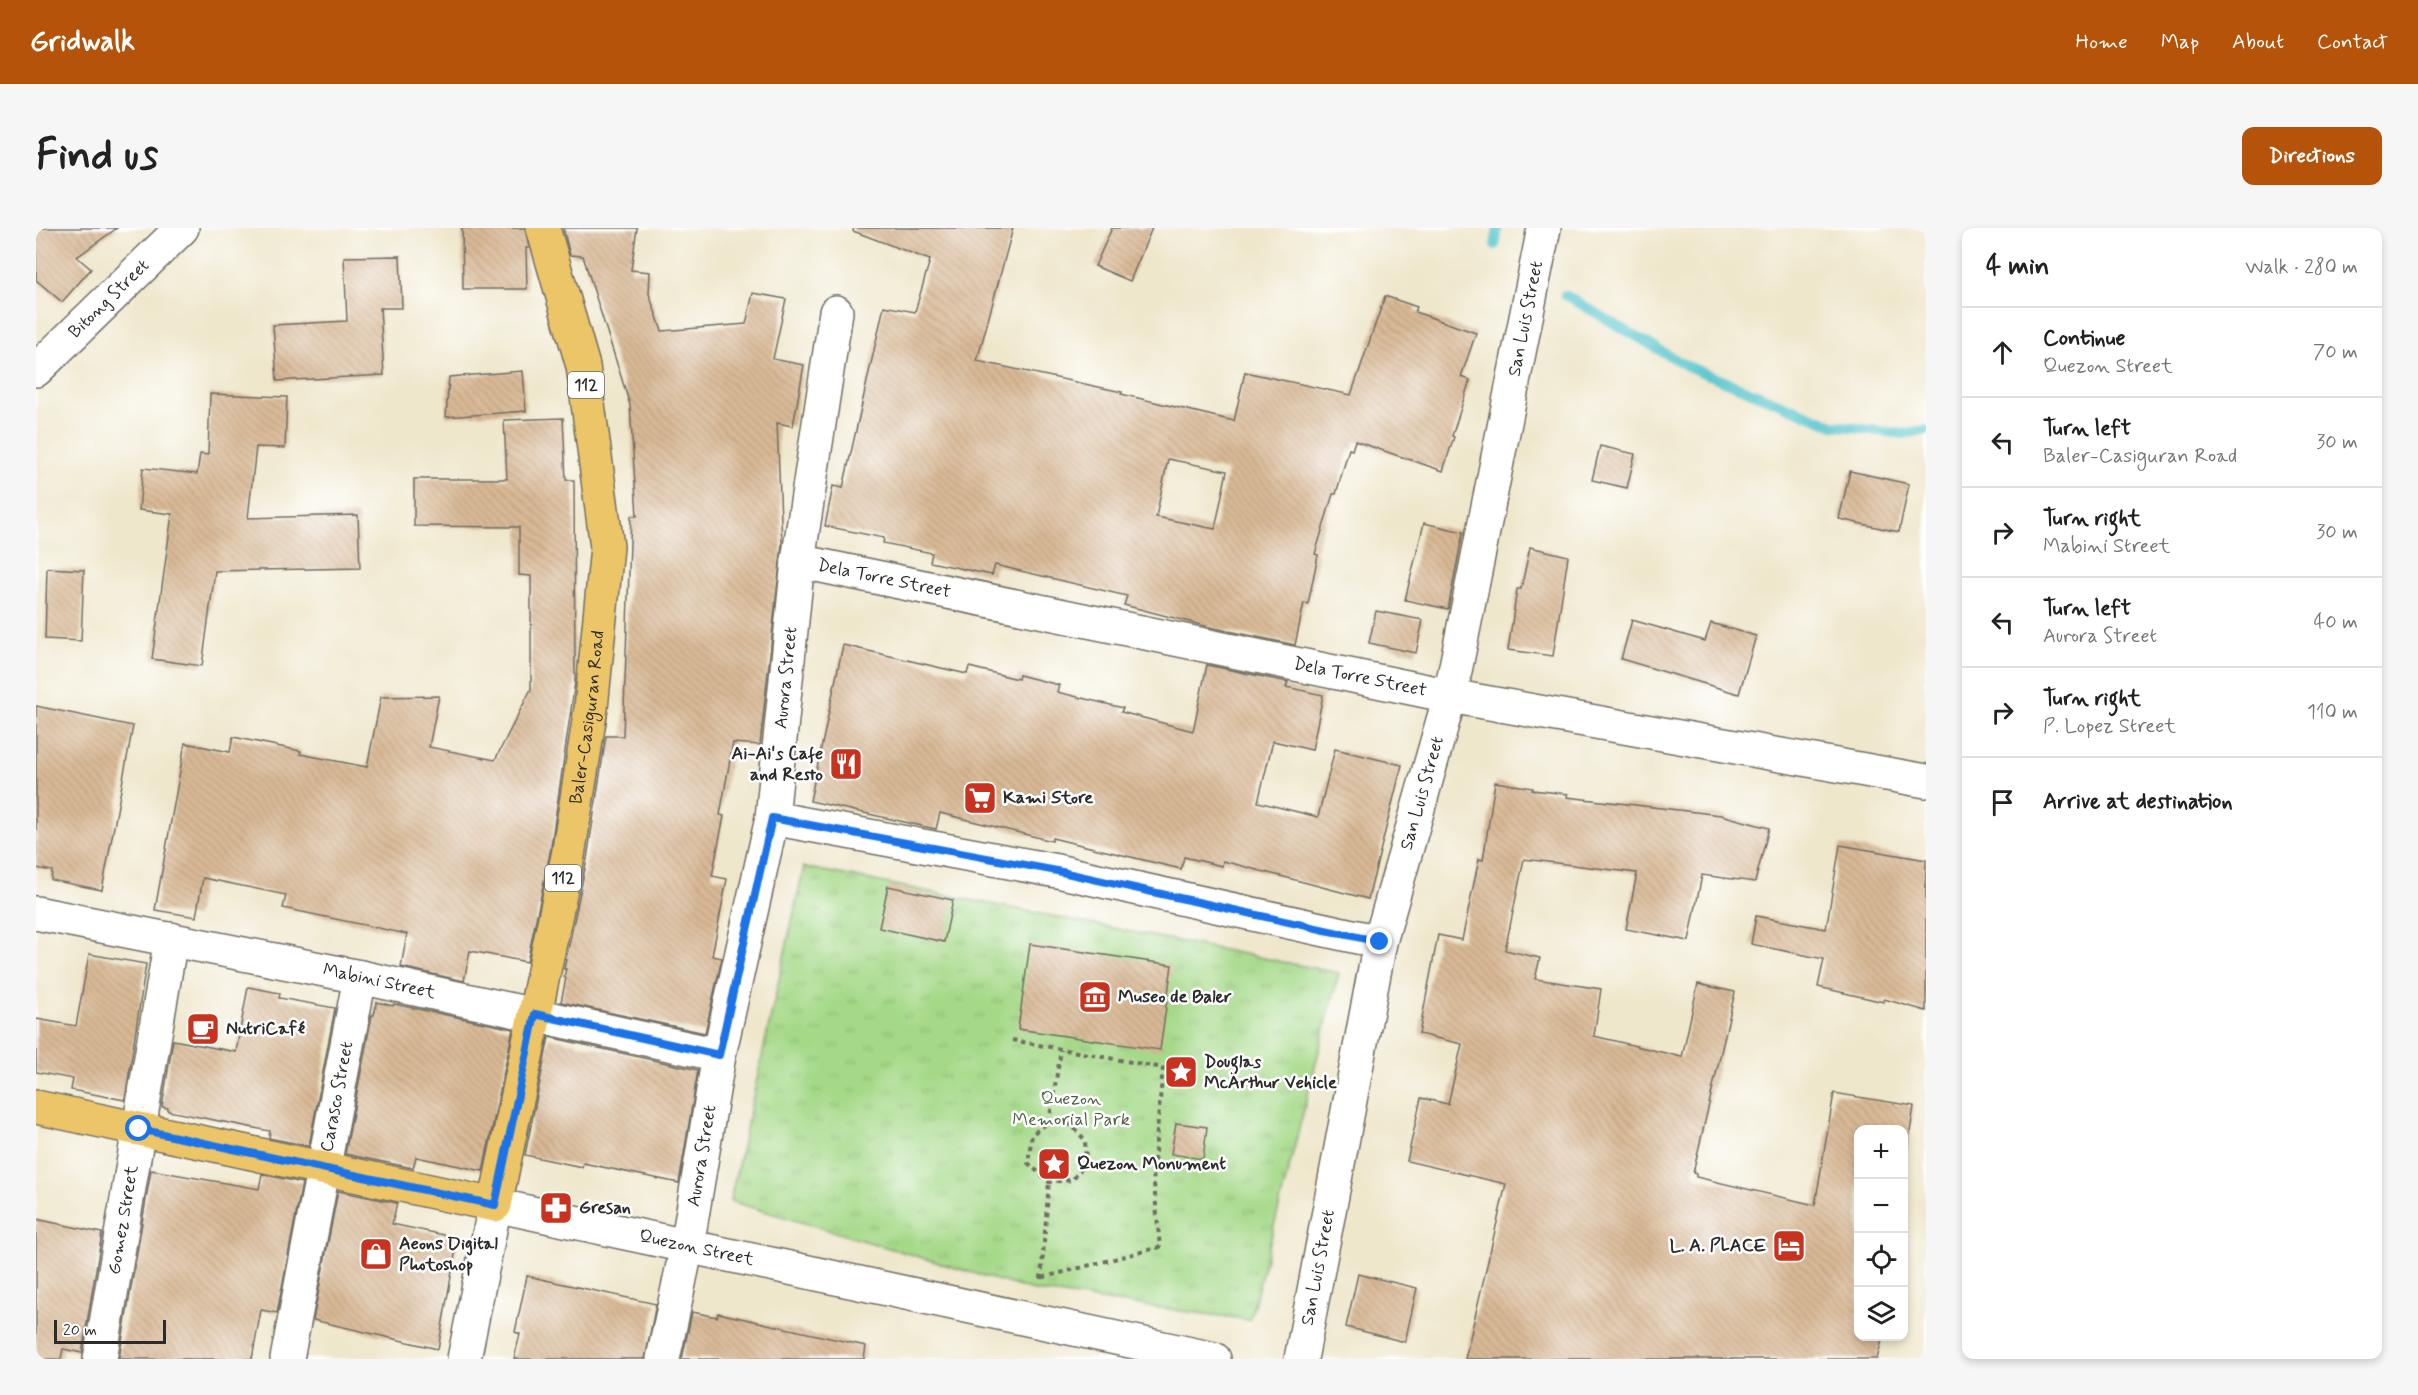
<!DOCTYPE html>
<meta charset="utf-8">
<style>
:root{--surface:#fff;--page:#f6f6f6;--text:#222;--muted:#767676;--line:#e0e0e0;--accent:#b45309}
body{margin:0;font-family:Mynerve,sans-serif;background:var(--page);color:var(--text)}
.controls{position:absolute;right:18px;bottom:18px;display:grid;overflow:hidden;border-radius:12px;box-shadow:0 3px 9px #0003}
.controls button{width:54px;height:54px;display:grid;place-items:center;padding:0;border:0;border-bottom:2px solid var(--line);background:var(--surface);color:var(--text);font:30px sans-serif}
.scale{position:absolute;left:18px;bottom:15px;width:112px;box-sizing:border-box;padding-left:6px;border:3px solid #2b2b2b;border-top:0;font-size:16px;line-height:21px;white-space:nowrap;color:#2b2b2b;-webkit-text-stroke:4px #fff;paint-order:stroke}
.stop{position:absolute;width:18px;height:18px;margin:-14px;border:4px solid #1a73e8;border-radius:50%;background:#fff}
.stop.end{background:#1a73e8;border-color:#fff;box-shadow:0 2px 6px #0008}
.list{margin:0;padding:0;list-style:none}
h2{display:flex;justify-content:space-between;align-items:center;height:78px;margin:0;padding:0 24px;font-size:26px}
h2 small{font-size:20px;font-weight:400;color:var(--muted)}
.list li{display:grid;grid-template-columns:39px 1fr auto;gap:18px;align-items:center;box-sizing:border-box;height:90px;padding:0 24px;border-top:2px solid var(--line)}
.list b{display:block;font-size:22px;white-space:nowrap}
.list p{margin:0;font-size:20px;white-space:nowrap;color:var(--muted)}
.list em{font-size:20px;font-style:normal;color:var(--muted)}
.icon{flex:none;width:33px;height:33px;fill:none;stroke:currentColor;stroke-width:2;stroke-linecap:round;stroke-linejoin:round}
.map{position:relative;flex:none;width:1890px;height:1131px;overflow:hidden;border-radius:12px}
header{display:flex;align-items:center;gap:36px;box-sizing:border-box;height:84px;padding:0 30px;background:var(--accent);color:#fff}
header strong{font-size:28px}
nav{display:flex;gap:33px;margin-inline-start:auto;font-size:21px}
.intro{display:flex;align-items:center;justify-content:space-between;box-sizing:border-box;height:144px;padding:0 36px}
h1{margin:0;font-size:42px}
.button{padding:15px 27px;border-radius:12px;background:var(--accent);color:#fff;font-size:21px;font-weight:700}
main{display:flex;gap:36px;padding:0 36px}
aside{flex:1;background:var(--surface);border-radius:12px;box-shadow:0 3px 9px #0003}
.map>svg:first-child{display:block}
</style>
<header>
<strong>Gridwalk</strong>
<nav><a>Home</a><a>Map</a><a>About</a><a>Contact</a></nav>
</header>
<div class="intro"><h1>Find us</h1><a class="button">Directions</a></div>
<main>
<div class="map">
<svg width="1890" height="1131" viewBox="0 0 1890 1131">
<defs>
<pattern id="grass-tufts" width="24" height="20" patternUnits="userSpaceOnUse" patternTransform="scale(1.5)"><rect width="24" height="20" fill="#a5d988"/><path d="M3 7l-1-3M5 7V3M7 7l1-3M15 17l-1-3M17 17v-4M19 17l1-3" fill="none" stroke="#8eba76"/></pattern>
<pattern id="building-back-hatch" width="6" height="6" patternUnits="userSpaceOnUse" patternTransform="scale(1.5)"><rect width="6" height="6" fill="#d9b995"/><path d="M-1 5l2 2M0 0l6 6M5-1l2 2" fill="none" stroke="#ba9f81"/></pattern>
</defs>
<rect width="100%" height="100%" fill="#fff"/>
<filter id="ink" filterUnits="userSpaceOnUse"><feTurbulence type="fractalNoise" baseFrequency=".0167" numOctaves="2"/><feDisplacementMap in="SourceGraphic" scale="12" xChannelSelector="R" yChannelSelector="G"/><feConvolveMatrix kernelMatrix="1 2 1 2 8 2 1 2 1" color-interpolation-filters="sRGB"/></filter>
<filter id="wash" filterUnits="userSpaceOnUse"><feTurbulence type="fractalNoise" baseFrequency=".008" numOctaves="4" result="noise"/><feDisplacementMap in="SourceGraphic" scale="24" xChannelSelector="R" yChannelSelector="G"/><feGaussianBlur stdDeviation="1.35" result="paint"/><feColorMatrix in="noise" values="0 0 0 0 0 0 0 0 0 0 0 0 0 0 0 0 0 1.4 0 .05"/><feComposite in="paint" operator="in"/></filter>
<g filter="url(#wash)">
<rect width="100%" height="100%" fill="#efe7cc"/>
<!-- grass -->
<path fill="url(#grass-tufts)" stroke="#68825a" stroke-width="1.5" d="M 768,639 L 1303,745 L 1214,1092 L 998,1063 L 694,973 Z"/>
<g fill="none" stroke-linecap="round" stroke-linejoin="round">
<!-- stream -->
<g stroke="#57c4cc" stroke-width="10">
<path d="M 1459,17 L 1462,0"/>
<path d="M 1529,67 L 1651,138 L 1797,197 L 1867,206 L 1890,202"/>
</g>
</g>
<g id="blocks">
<!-- building -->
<g fill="url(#building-back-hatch)" fill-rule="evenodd">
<path d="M 0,0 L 81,0 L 41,29 L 55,41 L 26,74 L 0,52 Z"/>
<path d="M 426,0 L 489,0 L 493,20 L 490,20 L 491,61 L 427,61 Z"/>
<path d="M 527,0 L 601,0 L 595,42 L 614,44 L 613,66 L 626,103 L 710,96 L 717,65 L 750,71 L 737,131 L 768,137 L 757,198 L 741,195 L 746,316 L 724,517 L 697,515 L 684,587 L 688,588 L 676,648 L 691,651 L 676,728 L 686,730 L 669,805 L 525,774 L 530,750 L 528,749 L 530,741 L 528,741 L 551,631 L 570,508 L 587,508 L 595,288 L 601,288 L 594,177 L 547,28 L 534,27 Z"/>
<path d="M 818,0 L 977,0 L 941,133 L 1086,164 L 1085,166 L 1198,193 L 1209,144 L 1315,167 L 1349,68 L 1381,79 L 1379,84 L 1440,105 L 1425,149 L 1434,152 L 1416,208 L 1418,209 L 1407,243 L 1319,213 L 1316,222 L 1313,221 L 1300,266 L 1297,266 L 1279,326 L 1282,327 L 1272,376 L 1268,375 L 1259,417 L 1169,398 L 1088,377 L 1091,368 L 959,337 L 956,347 L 894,334 L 896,325 L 847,315 L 848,310 L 789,298 L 797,258 L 807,260 L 848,78 L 879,84 L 894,32 L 817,3 ZM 1132,231 L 1191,243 L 1179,301 L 1120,289 Z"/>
<path d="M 1076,0 L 1116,0 L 1094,53 L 1059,38 Z"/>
<path d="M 364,28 L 366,80 L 344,80 L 348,147 L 241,153 L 237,97 L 311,93 L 308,29 Z"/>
<path d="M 487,143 L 490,183 L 410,189 L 413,149 Z"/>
<path d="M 174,166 L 251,169 L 249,220 L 220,219 L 212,290 L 322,287 L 324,340 L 179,343 L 166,438 L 116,431 L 136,286 L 103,282 L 107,240 L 161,246 L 164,226 L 172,227 Z"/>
<path d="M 527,190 L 530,252 L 538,252 L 539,454 L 514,625 L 491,734 L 434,723 L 428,753 L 365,739 L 371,706 L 247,680 L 250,667 L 167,650 L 160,689 L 119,682 L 149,515 L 194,524 L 197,509 L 265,523 L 264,526 L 331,539 L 345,469 L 403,468 L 393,519 L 459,532 L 495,461 L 495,348 L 483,347 L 483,299 L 378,298 L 378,251 L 471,251 L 468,192 Z"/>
<path d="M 1564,218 L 1599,226 L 1591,260 L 1556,252 Z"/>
<path d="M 1814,243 L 1873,256 L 1863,304 L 1803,291 Z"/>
<path d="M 1388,295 L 1427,304 L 1412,381 L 1369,372 Z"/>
<path d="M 1494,319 L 1532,328 L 1517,428 L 1472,422 L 1481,361 L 1485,361 Z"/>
<path d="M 11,340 L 48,342 L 45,413 L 9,411 Z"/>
<path d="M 1340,383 L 1387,392 L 1380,425 L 1333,415 Z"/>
<path d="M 1596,392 L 1669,413 L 1675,395 L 1720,408 L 1703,466 L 1585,431 Z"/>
<path d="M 807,417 L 931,446 L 933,439 L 982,451 L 983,447 L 1023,457 L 1021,464 L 1087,480 L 1085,484 L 1157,503 L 1171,437 L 1252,454 L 1250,459 L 1287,467 L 1276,522 L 1237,513 L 1222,574 L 1282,589 L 1299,521 L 1366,537 L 1332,671 L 1187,633 L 1186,638 L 1148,629 L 1145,641 L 1016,610 L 1016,613 L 904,585 L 900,601 L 774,573 Z"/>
<path d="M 0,478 L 97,498 L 66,662 L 15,652 L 16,643 L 0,640 Z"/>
<path d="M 1459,554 L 1497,560 L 1496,562 L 1532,566 L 1531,569 L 1685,587 L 1733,600 L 1719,654 L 1666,647 L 1653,713 L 1590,701 L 1601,645 L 1488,631 L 1469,722 L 1504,730 L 1499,751 L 1565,761 L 1558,808 L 1646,829 L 1662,756 L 1699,764 L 1657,945 L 1660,946 L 1660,949 L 1779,977 L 1798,865 L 1878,878 L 1868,943 L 1868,902 L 1822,902 L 1822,1108 L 1847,1108 L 1841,1131 L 1429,1131 L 1470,956 L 1371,933 L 1385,870 L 1412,876 L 1426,816 L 1383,806 L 1402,707 L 1426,712 L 1443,631 L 1447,632 Z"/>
<path d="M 1804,617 L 1890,632 L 1890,783 L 1848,771 L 1848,774 L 1782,759 L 1788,731 L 1715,716 L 1720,688 L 1790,701 Z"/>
<path d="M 852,658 L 917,672 L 908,714 L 843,700 Z"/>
<path d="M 994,716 L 1136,737 L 1124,822 L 982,801 Z"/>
<path d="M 53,726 L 110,736 L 89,872 L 35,862 L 37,851 L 0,844 L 0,791 L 40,798 Z"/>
<path d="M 212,759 L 244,765 L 243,770 L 299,780 L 273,918 L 233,910 L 234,903 L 132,883 L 132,880 L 126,879 L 137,812 L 200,824 Z"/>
<path d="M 341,774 L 357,778 L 358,776 L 477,801 L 447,943 L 380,929 L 377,940 L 309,926 L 336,787 L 338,787 Z"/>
<path d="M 513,809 L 662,842 L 643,955 L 547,935 L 546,939 L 489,927 Z"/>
<path d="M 1140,895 L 1171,899 L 1167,931 L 1135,926 Z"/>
<path d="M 115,942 L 223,961 L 226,946 L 266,955 L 241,1085 L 225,1082 L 216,1131 L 83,1131 Z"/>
<path d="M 302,963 L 361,975 L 356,996 L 422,1010 L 402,1121 L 277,1092 Z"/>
<path d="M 0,991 L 66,1005 L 46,1125 L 27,1121 L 25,1131 L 0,1131 Z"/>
<path d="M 1322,1046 L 1381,1060 L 1369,1114 L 1310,1099 Z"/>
<path d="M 491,1048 L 620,1076 L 609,1131 L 478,1131 L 484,1106 L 479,1104 Z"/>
<path d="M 656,1084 L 681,1089 L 682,1085 L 830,1118 L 828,1131 L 646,1131 Z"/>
</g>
</g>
</g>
<g filter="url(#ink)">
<use href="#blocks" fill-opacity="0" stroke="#706d63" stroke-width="1.5"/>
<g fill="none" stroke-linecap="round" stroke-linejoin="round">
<defs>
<g id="minor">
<path id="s1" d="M 0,142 L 146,0"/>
<path id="s2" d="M 762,333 L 1414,468 L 1890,553"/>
<path d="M 736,590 L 1021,643 L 1344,714"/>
<path id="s3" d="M 0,685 L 324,749 L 683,827"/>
<path id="s4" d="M 64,1131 L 135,711"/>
<path id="s5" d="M 251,1131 L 324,749"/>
<path d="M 428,1131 L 459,977"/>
<path id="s6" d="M 627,1131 L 651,1018 L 683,827 L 736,590 L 762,333 L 800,84"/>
<path id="s7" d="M 1265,1131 L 1344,714 L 1414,468 L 1508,0"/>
</g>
<g id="tertiary">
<path id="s8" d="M 459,977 L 1178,1131"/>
</g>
<g id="primary">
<path id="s9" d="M 0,879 L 459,977 L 532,628 L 555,480 L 571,319 L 547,138 L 507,0"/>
</g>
</defs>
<!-- minor casing -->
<use href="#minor" stroke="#706d63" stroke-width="36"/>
<!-- tertiary casing -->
<use href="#tertiary" stroke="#706d63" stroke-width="36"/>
<!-- primary casing -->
<use href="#primary" stroke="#706d63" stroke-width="36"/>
<!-- path -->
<g stroke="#706d63" stroke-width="4" stroke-dasharray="4.5 4.5" stroke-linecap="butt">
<path d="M 976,812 L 1127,840 L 1117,945 L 1124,1019 L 1005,1050"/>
<path d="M 1013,894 L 1035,897 L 1049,912 L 1050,935 L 1036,952 L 1013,954 L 992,935 L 996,906 Z"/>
<path d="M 1013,894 L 1025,822"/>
<path d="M 1005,1051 L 1013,954"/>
</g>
<!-- minor -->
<use href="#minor" stroke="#fff" stroke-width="33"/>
<!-- tertiary -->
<use href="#tertiary" stroke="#fff" stroke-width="33"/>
<!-- primary -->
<use href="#primary" stroke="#edc569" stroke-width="33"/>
</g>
</g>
<g fill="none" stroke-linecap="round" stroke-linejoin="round" filter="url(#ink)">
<!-- route -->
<path stroke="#1a73e8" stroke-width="8" d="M 103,901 L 459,977 L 499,786 L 683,827 L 736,590 L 1021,643 L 1344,714"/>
</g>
<!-- icons -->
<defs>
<symbol id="restaurant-square" viewBox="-11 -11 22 22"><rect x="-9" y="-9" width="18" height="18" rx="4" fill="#c8321e" stroke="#fff"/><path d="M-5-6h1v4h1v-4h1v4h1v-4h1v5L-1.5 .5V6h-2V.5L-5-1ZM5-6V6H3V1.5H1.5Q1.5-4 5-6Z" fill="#fff"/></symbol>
<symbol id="supermarket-square" viewBox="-11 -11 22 22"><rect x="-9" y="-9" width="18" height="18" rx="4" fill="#c8321e" stroke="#fff"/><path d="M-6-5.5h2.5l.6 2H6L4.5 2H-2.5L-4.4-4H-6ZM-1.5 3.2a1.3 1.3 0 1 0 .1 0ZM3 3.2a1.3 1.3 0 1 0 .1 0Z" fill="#fff"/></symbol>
<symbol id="museum-square" viewBox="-11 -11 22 22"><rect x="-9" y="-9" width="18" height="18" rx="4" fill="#c8321e" stroke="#fff"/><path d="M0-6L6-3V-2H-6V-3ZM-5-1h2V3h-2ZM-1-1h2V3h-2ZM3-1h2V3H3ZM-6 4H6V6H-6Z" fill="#fff"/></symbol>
<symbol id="cafe-square" viewBox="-11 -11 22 22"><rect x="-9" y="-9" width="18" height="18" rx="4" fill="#c8321e" stroke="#fff"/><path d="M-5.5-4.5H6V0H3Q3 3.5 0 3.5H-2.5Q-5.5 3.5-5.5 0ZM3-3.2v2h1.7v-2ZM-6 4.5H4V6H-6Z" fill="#fff"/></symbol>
<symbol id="sight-square" viewBox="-11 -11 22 22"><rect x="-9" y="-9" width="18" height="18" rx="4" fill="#c8321e" stroke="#fff"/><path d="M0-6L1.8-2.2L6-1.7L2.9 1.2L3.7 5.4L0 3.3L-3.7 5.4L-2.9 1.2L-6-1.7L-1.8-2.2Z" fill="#fff"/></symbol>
<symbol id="pharmacy-square" viewBox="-11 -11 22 22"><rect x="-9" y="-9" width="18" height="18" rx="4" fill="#c8321e" stroke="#fff"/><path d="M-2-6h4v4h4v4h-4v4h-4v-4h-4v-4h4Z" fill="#fff"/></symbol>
<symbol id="hotel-square" viewBox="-11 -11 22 22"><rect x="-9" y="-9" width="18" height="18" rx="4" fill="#c8321e" stroke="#fff"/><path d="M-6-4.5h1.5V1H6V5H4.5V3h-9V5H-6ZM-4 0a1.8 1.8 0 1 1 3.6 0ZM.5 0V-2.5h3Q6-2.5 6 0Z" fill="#fff"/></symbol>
<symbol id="shop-square" viewBox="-11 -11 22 22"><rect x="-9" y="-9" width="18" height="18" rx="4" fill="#c8321e" stroke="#fff"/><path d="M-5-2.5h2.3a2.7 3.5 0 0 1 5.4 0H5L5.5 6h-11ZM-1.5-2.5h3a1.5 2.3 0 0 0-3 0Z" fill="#fff"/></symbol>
</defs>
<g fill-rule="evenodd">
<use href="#restaurant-square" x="791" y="517" width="38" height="38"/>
<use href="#supermarket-square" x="925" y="551" width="38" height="38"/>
<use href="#museum-square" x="1040" y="750" width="38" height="38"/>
<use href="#cafe-square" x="148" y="782" width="38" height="38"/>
<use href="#sight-square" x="1126" y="825" width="38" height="38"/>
<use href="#sight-square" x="999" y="917" width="38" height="38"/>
<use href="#pharmacy-square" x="501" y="961" width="38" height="38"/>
<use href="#hotel-square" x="1734" y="999" width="38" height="38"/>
<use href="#shop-square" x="321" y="1007" width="38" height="38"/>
</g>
<g text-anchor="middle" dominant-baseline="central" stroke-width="5" stroke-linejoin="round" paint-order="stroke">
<!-- shield labels -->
<g fill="#fff" stroke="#6b6b6b" stroke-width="1.5">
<rect x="532" y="144" width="36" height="26" rx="4.5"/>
<rect x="509" y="637" width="36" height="26" rx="4.5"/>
</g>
<g font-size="16" font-weight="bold" fill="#2b2b2b">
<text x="550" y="157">112</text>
<text x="527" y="650">112</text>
</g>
<!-- street labels -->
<g font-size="18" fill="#2b2b2b" stroke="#fff">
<text stroke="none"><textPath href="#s1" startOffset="102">Bitong Street</textPath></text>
<text stroke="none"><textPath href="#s7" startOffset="1065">San Luis Street</textPath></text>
<text stroke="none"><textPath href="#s2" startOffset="88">Dela Torre Street</textPath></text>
<text stroke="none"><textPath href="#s6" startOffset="693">Aurora Street</textPath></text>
<text stroke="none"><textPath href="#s2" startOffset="574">Dela Torre Street</textPath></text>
<text stroke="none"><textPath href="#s9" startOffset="966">Baler-Casiguran Road</textPath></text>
<text stroke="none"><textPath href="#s7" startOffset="579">San Luis Street</textPath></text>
<text stroke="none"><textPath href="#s3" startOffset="350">Mabini Street</textPath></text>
<text stroke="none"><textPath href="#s5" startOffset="267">Carasco Street</textPath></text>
<text stroke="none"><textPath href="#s6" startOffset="207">Aurora Street</textPath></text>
<text stroke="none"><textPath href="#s4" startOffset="141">Gomez Street</textPath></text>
<text stroke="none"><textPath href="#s8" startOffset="206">Quezon Street</textPath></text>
<text stroke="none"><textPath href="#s7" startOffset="93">San Luis Street</textPath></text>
</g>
<!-- poi labels -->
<g font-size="18" font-weight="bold" fill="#2b2b2b" stroke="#fff" text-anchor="start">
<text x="787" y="526" text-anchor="end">Ai-Ai's Cafe<tspan x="787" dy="21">and Resto</tspan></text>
<text x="967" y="570">Kami Store</text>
<text x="1082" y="769">Museo de Baler</text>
<text x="190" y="801">NutriCafé</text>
<text x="1168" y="834">Douglas<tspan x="1168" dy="21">McArthur Vehicle</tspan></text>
<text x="1041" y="936">Quezon Monument</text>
<text x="543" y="980">Gresan</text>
<text x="363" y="1016">Aeons Digital<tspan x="363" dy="21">Photoshop</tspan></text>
<text x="1730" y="1018" text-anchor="end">L. A. PLACE</text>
</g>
<!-- park labels -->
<g font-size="18" fill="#505f47" stroke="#fff">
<text x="1035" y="871">Quezon<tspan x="1035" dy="21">Memorial Park</tspan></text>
</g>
</g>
</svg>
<div class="controls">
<button>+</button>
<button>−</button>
<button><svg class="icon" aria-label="locate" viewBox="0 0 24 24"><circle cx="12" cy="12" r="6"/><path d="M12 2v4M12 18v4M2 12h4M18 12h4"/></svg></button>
<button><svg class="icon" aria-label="layers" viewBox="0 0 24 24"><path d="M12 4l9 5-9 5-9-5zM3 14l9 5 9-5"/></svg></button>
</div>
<div class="scale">20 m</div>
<div class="stop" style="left:103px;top:901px"></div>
<div class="stop end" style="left:1344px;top:714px"></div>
</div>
<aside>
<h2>4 min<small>Walk · 280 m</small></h2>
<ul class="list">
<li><svg class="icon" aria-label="ahead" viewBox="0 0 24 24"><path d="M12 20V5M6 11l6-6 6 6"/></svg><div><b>Continue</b><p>Quezon Street</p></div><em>70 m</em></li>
<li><svg class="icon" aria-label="left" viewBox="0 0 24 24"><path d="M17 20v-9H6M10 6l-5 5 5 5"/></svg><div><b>Turn left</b><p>Baler-Casiguran Road</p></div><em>30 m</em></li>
<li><svg class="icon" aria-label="right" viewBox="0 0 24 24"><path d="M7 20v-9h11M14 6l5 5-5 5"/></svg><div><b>Turn right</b><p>Mabini Street</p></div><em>30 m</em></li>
<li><svg class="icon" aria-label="left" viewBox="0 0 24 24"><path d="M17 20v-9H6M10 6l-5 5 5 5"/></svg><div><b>Turn left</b><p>Aurora Street</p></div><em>40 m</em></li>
<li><svg class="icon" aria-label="right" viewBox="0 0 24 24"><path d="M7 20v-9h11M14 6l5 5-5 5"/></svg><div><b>Turn right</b><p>P. Lopez Street</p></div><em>110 m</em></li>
<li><svg class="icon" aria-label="arrive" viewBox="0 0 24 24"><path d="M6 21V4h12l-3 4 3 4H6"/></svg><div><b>Arrive at destination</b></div></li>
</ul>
</aside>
</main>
